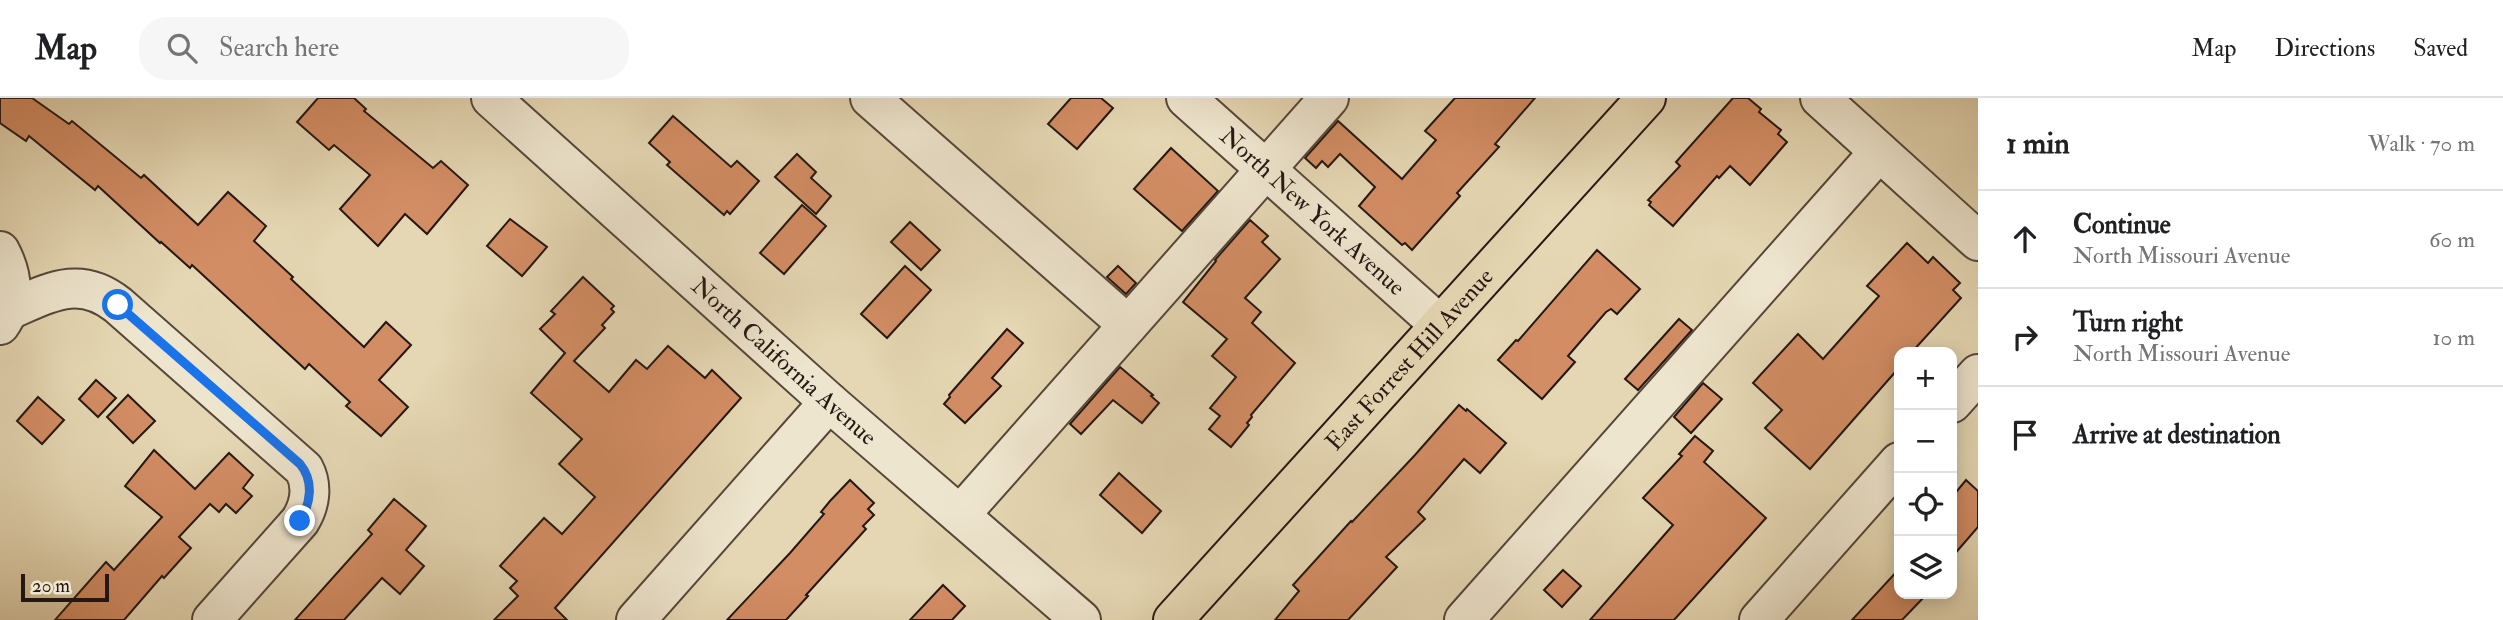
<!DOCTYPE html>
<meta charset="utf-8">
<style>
:root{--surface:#fff;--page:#f6f6f6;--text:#202124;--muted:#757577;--line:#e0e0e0}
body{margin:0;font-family:"IM FELL Double Pica",serif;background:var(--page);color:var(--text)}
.controls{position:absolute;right:21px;bottom:21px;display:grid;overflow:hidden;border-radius:14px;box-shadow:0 4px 18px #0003}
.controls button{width:63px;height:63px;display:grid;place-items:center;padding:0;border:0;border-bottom:2px solid var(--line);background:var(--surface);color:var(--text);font:35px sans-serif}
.scale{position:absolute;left:21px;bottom:18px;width:88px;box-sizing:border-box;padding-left:7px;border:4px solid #251712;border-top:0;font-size:19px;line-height:24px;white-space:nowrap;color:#251712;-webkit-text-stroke:5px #eee5ce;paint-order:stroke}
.stop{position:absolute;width:21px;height:21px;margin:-16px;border:5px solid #1a73e8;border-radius:50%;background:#fff}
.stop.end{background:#1a73e8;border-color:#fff;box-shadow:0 2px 7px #0008}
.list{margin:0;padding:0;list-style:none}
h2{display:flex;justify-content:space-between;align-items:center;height:91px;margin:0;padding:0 28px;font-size:30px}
h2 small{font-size:23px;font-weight:400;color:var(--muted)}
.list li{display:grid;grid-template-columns:46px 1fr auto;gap:21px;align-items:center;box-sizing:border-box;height:98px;padding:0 28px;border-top:2px solid var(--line)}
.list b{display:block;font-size:26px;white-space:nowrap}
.list p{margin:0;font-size:23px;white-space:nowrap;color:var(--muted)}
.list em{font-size:23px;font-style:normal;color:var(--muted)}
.icon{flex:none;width:38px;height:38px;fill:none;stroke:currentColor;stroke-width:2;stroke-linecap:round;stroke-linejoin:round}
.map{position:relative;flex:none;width:1978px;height:522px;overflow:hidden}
header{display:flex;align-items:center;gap:42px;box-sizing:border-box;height:98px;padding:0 35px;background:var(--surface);border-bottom:2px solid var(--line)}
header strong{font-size:33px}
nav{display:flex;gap:38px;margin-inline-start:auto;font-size:24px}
.search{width:490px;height:63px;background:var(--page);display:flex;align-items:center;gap:18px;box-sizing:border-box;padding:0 24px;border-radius:28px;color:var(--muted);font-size:26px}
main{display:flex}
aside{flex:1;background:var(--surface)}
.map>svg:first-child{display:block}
</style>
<header>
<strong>Map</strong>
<div class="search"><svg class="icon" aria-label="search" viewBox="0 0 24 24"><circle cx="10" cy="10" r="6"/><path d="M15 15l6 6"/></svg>Search here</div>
<nav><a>Map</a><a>Directions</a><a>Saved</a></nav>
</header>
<main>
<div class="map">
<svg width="1978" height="522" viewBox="0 0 1978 522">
<rect width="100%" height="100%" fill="#e5d7b3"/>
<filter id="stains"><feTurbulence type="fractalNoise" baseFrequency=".00286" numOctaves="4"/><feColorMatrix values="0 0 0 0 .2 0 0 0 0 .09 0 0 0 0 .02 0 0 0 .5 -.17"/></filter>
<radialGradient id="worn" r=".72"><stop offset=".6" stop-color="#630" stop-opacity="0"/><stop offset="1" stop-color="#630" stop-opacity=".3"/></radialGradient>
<!-- building -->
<g fill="#d38d64" stroke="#251712" stroke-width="2">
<path d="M 0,0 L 32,0 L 69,26 L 72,23 L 141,80 L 144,77 L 198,127 L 228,94 L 266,128 L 254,143 L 293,179 L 291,181 L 364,249 L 386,224 L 411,247 L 379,282 L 408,309 L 381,338 L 346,308 L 350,304 L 309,266 L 305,271 L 192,167 L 190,170 L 161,144 L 160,145 L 98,88 L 95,92 L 29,38 L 26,43 L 0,25 Z"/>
<path d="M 318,0 L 354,0 L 366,11 L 364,13 L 433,70 L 441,63 L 468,87 L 427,136 L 405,116 L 378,148 L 340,111 L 370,77 L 334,47 L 329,52 L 297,24 Z"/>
<path d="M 1071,0 L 1101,0 L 1113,10 L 1077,51 L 1048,26 Z"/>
<path d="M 1455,0 L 1535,0 L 1495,46 L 1499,49 L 1457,95 L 1460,98 L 1412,152 L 1405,145 L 1402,147 L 1359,108 L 1375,89 L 1340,56 L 1328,69 L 1322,63 L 1316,70 L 1305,60 L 1338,23 L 1402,81 L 1436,42 L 1425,33 Z"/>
<path d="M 1733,0 L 1748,0 L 1761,11 L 1759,14 L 1781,32 L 1778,36 L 1787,44 L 1750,87 L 1730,68 L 1719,80 L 1717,78 L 1673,128 L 1649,107 L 1651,104 L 1648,102 L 1680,68 L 1676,64 Z"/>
<path d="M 673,18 L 731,69 L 737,63 L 759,83 L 730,116 L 727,113 L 724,117 L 667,67 L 670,64 L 649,45 Z"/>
<path d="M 1171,50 L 1218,93 L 1182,133 L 1134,91 Z"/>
<path d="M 797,56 L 816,74 L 811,80 L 831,98 L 816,116 L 775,79 Z"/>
<path d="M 802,107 L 826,128 L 784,176 L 760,155 Z"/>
<path d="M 510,121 L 547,149 L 522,178 L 487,148 Z"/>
<path d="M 1250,122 L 1268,138 L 1262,144 L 1280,161 L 1245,200 L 1261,214 L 1252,225 L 1295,265 L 1251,317 L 1252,319 L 1247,325 L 1249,327 L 1231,349 L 1209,331 L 1220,318 L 1210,310 L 1236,279 L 1212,258 L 1227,241 L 1183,204 L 1216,163 L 1215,162 Z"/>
<path d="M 910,124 L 940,152 L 921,172 L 891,144 Z"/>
<path d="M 1907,145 L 1928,165 L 1933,159 L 1960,185 L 1953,192 L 1961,200 L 1912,254 L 1899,254 L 1897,272 L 1810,371 L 1765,330 L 1782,312 L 1753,285 L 1798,236 L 1823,261 L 1879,198 L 1867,188 Z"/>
<path d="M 1597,152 L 1640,191 L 1617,216 L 1611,211 L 1606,214 L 1568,258 L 1575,264 L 1542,301 L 1498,262 L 1516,242 L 1518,243 Z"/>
<path d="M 905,168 L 931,192 L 887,240 L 861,216 Z"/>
<path d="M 1118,168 L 1136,185 L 1126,196 L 1107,179 Z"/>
<path d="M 583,179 L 614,208 L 611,211 L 614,214 L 602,227 L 605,230 L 574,263 L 609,294 L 636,262 L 647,271 L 668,248 L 705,280 L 712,272 L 741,300 L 555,510 L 567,522 L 494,522 L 518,498 L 510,490 L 517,483 L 500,468 L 544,420 L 562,436 L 595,399 L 559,366 L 582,341 L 531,295 L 565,255 L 540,231 L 555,216 L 551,213 Z"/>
<path d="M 1679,221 L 1692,232 L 1638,292 L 1625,281 Z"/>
<path d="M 1007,231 L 1023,245 L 992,280 L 1001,288 L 965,325 L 944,306 L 950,299 L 949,297 Z"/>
<path d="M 1120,269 L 1153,297 L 1151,298 L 1159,305 L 1142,325 L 1113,302 L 1081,336 L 1070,326 Z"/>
<path d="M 96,282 L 116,300 L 98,319 L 79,301 Z"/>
<path d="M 1703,285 L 1722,301 L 1691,335 L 1674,319 Z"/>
<path d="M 128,297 L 155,323 L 133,345 L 107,319 Z"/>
<path d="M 38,299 L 64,322 L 42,346 L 17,323 Z"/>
<path d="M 1459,307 L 1466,313 L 1467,311 L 1506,345 L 1480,375 L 1464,361 L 1418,414 L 1425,421 L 1386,459 L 1397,469 L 1348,522 L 1275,522 L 1299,493 L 1293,487 L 1351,423 L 1352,424 L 1415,357 Z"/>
<path d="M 1695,338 L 1713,353 L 1704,364 L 1766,420 L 1674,522 L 1590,522 L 1673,427 L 1643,400 L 1682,358 L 1679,356 Z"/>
<path d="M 154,352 L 195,391 L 229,355 L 253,377 L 243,390 L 252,398 L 236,415 L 226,406 L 219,414 L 210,406 L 179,439 L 191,450 L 164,480 L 162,478 L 124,522 L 55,522 L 106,464 L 114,472 L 162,419 L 125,388 Z"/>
<path d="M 1119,375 L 1161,413 L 1142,435 L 1100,397 Z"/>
<path d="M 850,382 L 874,405 L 868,411 L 874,417 L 863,428 L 866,431 L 806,497 L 808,498 L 786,522 L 727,522 L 790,455 L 824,416 L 821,414 L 830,403 Z"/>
<path d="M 1966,382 L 1978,393 L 1978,429 L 1952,459 L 1952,399 Z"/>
<path d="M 394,401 L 426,428 L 406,452 L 424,468 L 400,496 L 382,480 L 344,522 L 295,522 L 372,436 L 368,432 Z"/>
<path d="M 1899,471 L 1899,496 L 1927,496 L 1902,522 L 1852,522 Z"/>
<path d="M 1563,472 L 1581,488 L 1562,509 L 1544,492 Z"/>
<path d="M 943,487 L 965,508 L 952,522 L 910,522 Z"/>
</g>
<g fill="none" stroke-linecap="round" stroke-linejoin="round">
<defs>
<g id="minor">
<path id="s1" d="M 491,0 L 829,304 L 1081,522"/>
<path d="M 870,0 L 1128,227"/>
<path id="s2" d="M 1186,0 L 1440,227"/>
<path d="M 1820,0 L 1978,143"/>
<path d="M 0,153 C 13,177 16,205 0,227"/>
<path d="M 9,212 C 49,195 79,176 118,207 L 304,371 C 313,388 310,407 300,423 L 212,522"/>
<path d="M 1952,305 L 1978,276"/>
<path d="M 960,417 L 1329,0"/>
<path d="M 636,522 L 829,304"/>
<path d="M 1464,522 L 1879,54"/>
<path d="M 1759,522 L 1899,364"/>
</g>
<g id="major">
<path id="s3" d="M 1173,522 L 1646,0"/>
</g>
</defs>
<!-- minor casing -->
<use href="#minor" stroke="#55473a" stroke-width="42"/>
<!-- major casing -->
<use href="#major" stroke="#251712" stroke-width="42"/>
<!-- minor -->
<use href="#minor" stroke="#eee5ce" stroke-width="38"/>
<!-- major -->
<use href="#major" stroke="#e5d7b3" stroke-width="38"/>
</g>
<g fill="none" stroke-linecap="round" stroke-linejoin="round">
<!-- route -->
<path stroke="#1a73e8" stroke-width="9" d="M 118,207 L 300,366 C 314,383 311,405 300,423"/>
</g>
<g text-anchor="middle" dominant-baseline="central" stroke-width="5" stroke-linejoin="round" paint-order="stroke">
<!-- street labels -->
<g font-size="24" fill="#251712" stroke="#eee5ce">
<text stroke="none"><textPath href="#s2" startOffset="170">North New York Avenue</textPath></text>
<text stroke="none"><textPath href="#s3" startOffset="352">East Forrest Hill Avenue</textPath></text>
<text stroke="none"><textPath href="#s1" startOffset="394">North California Avenue</textPath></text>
</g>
</g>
<rect width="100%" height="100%" filter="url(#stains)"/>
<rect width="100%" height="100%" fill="url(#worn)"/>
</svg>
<div class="controls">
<button>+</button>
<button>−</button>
<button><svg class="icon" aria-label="locate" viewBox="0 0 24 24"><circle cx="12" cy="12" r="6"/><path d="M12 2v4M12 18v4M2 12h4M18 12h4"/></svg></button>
<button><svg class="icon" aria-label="layers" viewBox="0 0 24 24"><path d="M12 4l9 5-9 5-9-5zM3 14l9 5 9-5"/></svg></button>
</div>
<div class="scale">20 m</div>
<div class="stop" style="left:118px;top:207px"></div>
<div class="stop end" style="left:300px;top:423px"></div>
</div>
<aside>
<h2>1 min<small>Walk · 70 m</small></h2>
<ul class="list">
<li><svg class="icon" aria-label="ahead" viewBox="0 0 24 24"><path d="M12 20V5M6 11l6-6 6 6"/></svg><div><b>Continue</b><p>North Missouri Avenue</p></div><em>60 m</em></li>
<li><svg class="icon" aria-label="right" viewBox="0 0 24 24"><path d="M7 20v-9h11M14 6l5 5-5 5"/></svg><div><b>Turn right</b><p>North Missouri Avenue</p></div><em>10 m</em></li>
<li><svg class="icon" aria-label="arrive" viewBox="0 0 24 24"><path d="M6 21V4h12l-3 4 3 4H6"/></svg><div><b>Arrive at destination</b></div></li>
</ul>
</aside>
</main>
